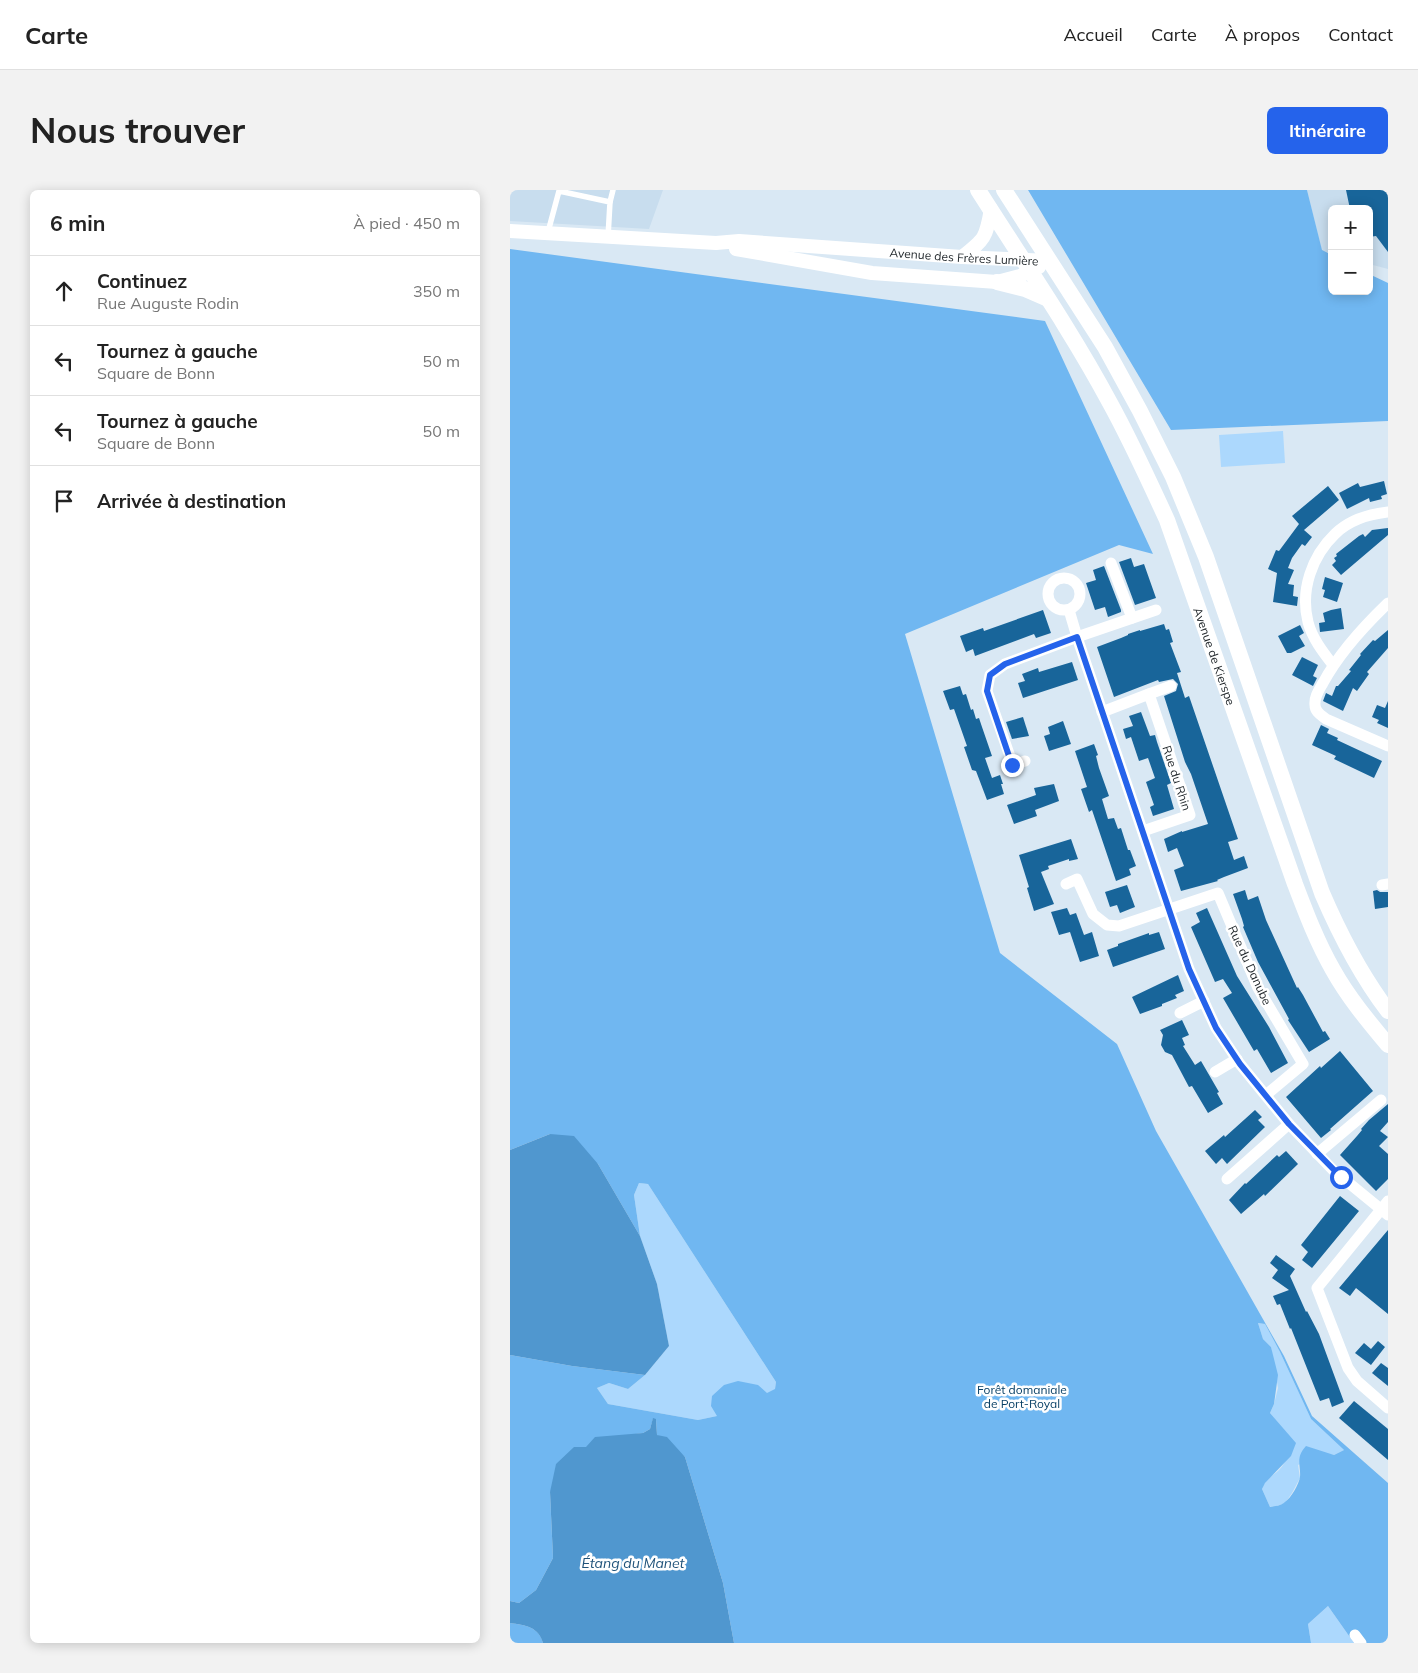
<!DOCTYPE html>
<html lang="fr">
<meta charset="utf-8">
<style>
:root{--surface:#fff;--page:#f2f2f2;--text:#222;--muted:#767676;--line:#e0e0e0;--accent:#2563eb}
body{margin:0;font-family:Mulish,sans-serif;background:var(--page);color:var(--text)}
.controls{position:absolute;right:15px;top:15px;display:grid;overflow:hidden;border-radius:8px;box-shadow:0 2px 12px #0003}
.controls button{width:45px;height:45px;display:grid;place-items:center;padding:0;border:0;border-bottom:1px solid var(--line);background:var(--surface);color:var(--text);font:25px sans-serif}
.stop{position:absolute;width:15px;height:15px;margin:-11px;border:4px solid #2563eb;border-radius:50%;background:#fff}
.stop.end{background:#2563eb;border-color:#fff;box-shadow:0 1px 5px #0008}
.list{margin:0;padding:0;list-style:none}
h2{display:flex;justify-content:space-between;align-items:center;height:65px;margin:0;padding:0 20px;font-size:21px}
h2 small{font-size:16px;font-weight:400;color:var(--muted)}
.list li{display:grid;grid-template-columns:32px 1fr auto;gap:15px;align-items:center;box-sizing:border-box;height:70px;padding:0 20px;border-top:1px solid var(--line)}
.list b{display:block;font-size:19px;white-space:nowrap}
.list p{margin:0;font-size:16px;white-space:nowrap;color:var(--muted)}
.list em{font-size:16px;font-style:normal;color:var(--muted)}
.icon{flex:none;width:28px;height:28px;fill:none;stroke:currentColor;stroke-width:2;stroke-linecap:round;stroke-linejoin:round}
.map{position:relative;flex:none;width:878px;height:1453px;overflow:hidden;border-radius:8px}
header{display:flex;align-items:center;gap:30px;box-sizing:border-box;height:70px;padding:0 25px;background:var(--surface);border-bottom:1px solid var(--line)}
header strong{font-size:24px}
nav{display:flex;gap:28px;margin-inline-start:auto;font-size:18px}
.intro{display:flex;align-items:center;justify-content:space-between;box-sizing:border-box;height:120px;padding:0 30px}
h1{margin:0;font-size:35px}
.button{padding:12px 22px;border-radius:8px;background:var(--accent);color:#fff;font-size:18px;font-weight:700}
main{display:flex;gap:30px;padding:0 30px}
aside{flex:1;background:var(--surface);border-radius:8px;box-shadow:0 2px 12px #0003}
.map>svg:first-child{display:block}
</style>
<header>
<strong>Carte</strong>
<nav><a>Accueil</a><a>Carte</a><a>À propos</a><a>Contact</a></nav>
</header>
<div class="intro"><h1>Nous trouver</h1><a class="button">Itinéraire</a></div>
<main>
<aside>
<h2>6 min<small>À pied · 450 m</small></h2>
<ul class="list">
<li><svg class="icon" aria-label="ahead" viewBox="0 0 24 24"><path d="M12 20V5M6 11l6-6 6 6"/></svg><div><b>Continuez</b><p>Rue Auguste Rodin</p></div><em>350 m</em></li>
<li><svg class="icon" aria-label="left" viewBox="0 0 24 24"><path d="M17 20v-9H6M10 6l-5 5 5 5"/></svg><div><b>Tournez à gauche</b><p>Square de Bonn</p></div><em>50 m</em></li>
<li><svg class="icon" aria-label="left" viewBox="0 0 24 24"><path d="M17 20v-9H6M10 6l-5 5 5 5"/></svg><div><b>Tournez à gauche</b><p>Square de Bonn</p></div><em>50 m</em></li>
<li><svg class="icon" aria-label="arrive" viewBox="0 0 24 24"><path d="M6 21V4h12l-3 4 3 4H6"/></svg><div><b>Arrivée à destination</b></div></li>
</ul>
</aside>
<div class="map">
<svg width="878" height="1453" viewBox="0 0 878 1453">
<rect width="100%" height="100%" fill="#d9e8f4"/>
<!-- built -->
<g fill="#c8ddee">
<path d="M 0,0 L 153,0 L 139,39 L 0,31 Z"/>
<path d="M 797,0 L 878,0 L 878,79 L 859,74 L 859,19 L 822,19 L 822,63 L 812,61 Z"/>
</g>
<!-- green -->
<g fill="#acd8fd">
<path d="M 773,241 L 775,273 L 711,277 L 709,245 Z"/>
<path d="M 129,993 L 138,994 L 266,1192 L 265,1200 L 207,1226 L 188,1230 L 98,1214 L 87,1198 L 99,1193 L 118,1199 L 135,1185 L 159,1156 L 147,1094 L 130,1046 L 124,1005 Z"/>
<path d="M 748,1133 L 755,1134 L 770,1162 L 801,1229 L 834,1260 L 824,1265 L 813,1263 L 788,1275 L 790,1288 L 782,1303 L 775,1313 L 767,1316 L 760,1317 L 752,1299 C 757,1285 767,1285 773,1275 C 778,1268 782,1260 785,1253 L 760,1223 L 764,1214 L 768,1198 L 761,1157 L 753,1149 Z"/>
<path d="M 818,1416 L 844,1453 L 801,1453 L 798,1434 Z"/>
</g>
<!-- forest -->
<g fill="#70b7f1" fill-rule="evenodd">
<path d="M 518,0 L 797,0 L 812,60 L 822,65 L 822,101 L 859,101 L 859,84 L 878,93 L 878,231 L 661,240 Z"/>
<path d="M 0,59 L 535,131 L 643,364 L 609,355 L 395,444 L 490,763 L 607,854 L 646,941 L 774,1166 L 802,1226 L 878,1293 L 878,1453 L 844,1453 L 818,1416 L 798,1434 L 801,1453 L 224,1453 L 213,1393 L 175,1267 L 147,1245 L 146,1229 L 143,1229 L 140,1239 L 133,1243 L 119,1245 L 40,1302 L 43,1368 L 26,1400 L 9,1413 L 0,1411 L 0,1165 L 62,1176 L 135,1185 L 118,1199 L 99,1193 L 87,1198 L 98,1214 L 188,1230 L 207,1226 L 201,1216 L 202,1206 L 214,1195 L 228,1191 L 248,1195 L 257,1203 L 265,1199 L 266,1192 L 138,994 L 129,993 L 124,1005 L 130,1046 L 88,974 L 40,944 L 0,960 ZM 748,1133 L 755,1134 L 770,1162 L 801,1229 L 834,1260 L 824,1265 L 796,1256 C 785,1268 791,1275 790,1287 C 789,1294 781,1308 775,1312 C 771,1316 765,1316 760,1317 L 752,1299 L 755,1293 L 781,1266 L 786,1253 L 760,1223 L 764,1214 L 768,1185 L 761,1157 L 753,1149 Z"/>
<path d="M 0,1433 C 15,1435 29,1437 33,1453 L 0,1453 Z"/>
</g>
<!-- water -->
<g fill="#5097cf">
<path d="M 40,944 L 64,946 L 88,974 L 130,1046 L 147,1094 L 159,1156 L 135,1185 L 62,1176 L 0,1165 L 0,960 Z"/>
<path d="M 143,1228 L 146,1229 L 147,1245 L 157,1247 L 175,1267 L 213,1393 L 224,1453 L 33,1453 C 29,1437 15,1435 0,1433 L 0,1411 L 9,1413 L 26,1400 L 43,1368 L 40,1302 L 46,1274 L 64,1257 L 76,1257 L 85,1247 L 133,1243 L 140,1239 Z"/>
</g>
<!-- building -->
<g fill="#18659a">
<path d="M 836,0 L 878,0 L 878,62 L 866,46 L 859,47 L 859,19 L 840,19 Z"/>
<path d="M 874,291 L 877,304 L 871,306 L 872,309 L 860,312 L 859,308 L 837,319 L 829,303 L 848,293 L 850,297 Z"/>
<path d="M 818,296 L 829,310 L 794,340 L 802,347 L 795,356 L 792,354 L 782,368 L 778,378 L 784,380 L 778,394 L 784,395 L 783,406 L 788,407 L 787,416 L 763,412 L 767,383 L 758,379 L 766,360 L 769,361 L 789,334 L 782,326 Z"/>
<path d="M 878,338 L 878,345 L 831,385 L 822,375 L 826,371 L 824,368 L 827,366 L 826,364 L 849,346 L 853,344 L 855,347 L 862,340 Z"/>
<path d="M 621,368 L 624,377 L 634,374 L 646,408 L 625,415 L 609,372 Z"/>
<path d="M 594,376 L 611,420 L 611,422 L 598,427 L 595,417 L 585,420 L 576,393 L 586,390 L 583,380 Z"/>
<path d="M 815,387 L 833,393 L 827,412 L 813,407 L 815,400 L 812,399 Z"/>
<path d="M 831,418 L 834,439 L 810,442 L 809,433 L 815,432 L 813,423 L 821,420 Z"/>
<path d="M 533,420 L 541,443 L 526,448 L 524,444 L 465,466 L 463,459 L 456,462 L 450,446 L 473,438 L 474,441 Z"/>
<path d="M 654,434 L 656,440 L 659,439 L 663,452 L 660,453 L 671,482 L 667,483 L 675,508 L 679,506 L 728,649 L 718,652 L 724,670 L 734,666 L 738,678 L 714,687 L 707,690 L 708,691 L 671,701 L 664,680 L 674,676 L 667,658 L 658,662 L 654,649 L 672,641 L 672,642 L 698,634 L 681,584 L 675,572 L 654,506 L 666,501 L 668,494 L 663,489 L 649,492 L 648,490 L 604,507 L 587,457 L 611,448 L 618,445 L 618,444 L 630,440 L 630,441 Z"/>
<path d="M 790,435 L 794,443 L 789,446 L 795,456 L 781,463 L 777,463 L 768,446 Z"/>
<path d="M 878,440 L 878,458 L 857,482 L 859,484 L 847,501 L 843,498 L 833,521 L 813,511 L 816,503 L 822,506 L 826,496 L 828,496 L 841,481 L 839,480 L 851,465 L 850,464 L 863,450 L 865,451 Z"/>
<path d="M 792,467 L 808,475 L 803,486 L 807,488 L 803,496 L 782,485 Z"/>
<path d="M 562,472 L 568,490 L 513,508 L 508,493 L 515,491 L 512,484 L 528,478 L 529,482 Z"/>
<path d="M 450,496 L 453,505 L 456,504 L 461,520 L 463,519 L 466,529 L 469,528 L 472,537 L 482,566 L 475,568 L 482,588 L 490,585 L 493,594 L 491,594 L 494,604 L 477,610 L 466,581 L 462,580 L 454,557 L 457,556 L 444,519 L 440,520 L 433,501 Z"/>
<path d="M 878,511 L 878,538 L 867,533 L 869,530 L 862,527 L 867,515 L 875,518 Z"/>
<path d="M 631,522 L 640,546 L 645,545 L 647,552 L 661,593 L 657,595 L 664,619 L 643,626 L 640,617 L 644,615 L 636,592 L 645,588 L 638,568 L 629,571 L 621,547 L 616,549 L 613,539 L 623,536 L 619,526 Z"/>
<path d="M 513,527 L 519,546 L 502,549 L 496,532 Z"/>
<path d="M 553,531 L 561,554 L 539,561 L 534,546 L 540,544 L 538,537 Z"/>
<path d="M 811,535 L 819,539 L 817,543 L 828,548 L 827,550 L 872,571 L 864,588 L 824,569 L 826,566 L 802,555 Z"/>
<path d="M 584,554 L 588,565 L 586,566 L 589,578 L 599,606 L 592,609 L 598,629 L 604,628 L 608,639 L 611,638 L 618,660 L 620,660 L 626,676 L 619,679 L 621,685 L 606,691 L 582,620 L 579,622 L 571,599 L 577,597 L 565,561 Z"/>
<path d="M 544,594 L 549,611 L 525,620 L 527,626 L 504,634 L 497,615 L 526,605 L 524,598 Z"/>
<path d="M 561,649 L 568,669 L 559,671 L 559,669 L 538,676 L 539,679 L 531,682 L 544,714 L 524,721 L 517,698 L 519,697 L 509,665 Z"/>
<path d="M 617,695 L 625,717 L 610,723 L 607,715 L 600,717 L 595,702 Z"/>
<path d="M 735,700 L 738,710 L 748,706 L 756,730 L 787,798 L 788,797 L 793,805 L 813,842 L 815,841 L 820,849 L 799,862 L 778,830 L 779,829 L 748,772 L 733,737 L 734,736 L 732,729 L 723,704 Z"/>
<path d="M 867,700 L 870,702 L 878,702 L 878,717 L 865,719 L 863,701 Z"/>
<path d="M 557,718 L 560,725 L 566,723 L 574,745 L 582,742 L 589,766 L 570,772 L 560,742 L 549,745 L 541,722 Z"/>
<path d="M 697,718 L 727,786 L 759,837 L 778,873 L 761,883 L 747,859 L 744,861 L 713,808 L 722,803 L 713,789 L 705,792 L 681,737 L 690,732 L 686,723 Z"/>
<path d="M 649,742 L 655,759 L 603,777 L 597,760 L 608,756 L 608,754 L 639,743 L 639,745 Z"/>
<path d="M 668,785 L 674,801 L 665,805 L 667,808 L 652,814 L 652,816 L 630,824 L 622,807 Z"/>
<path d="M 672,830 L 679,845 L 672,848 L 675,855 L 673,856 L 685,875 L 691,871 L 709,902 L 707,903 L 713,914 L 698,923 L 682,896 L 679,897 L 662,865 L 655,862 L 651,855 L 653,845 L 650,840 Z"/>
<path d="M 830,861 L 863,901 L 820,939 L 821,940 L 811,948 L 776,907 L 810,876 L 811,878 Z"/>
<path d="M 878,914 L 878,932 L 870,941 L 878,947 L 869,956 L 878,964 L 878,989 L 866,1001 L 830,965 L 847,946 L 852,940 L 851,939 L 859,930 Z"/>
<path d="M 745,920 L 752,927 L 748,930 L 755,937 L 717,974 L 712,968 L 706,974 L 695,961 L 714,945 L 715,947 Z"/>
<path d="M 776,961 L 788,974 L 755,1006 L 754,1004 L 731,1024 L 719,1010 L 735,993 L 736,994 L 767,965 L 769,967 Z"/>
<path d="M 830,1006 L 849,1021 L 802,1078 L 792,1070 L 798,1062 L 791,1055 Z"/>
<path d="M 878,1040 L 878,1124 L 846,1098 L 840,1106 L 829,1098 Z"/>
<path d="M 766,1065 L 785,1079 L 780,1086 L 796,1122 L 797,1121 L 809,1144 L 834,1212 L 822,1217 L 819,1208 L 810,1211 L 781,1138 L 780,1139 L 770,1114 L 767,1115 L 763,1106 L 779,1100 L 762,1088 L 768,1080 L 760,1073 Z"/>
<path d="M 868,1151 L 875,1157 L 861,1175 L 845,1163 L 854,1153 L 861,1159 Z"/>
<path d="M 871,1173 L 878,1178 L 878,1196 L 862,1183 Z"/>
<path d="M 844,1211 L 878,1239 L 878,1270 L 829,1228 Z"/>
</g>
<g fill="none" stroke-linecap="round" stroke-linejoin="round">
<!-- service -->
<g stroke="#fff" stroke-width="5.5">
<path d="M 100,12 L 103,0"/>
<path d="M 38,42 L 49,1 L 100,12 L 98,47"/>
</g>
<!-- minor -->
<g stroke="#fff" stroke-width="11">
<path d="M 601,373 L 622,428"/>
<circle cx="554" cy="404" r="16"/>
<path d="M 878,413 C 853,437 829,463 813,493 C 809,500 804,507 805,515 C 805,522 811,525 816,529 L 878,556"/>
<path d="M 559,420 L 567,447 L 679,779 L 706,838 L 730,874 L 779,934 L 823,980 L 878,1025"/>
<path d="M 823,475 C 813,462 802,448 798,432 C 790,400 802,366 825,344 C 839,330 860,324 878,322"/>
<path d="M 639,504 L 661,496"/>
<path d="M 592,522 L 639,504 L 680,625 L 633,641"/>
<path d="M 515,571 L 503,575 L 477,501 L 480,485 L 495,474 L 567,447 L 646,420"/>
<path d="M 556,694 L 567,689 L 583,724 L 597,735 L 609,736 L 708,703 L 748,798 L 793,874 L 756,905"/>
<path d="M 872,695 L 878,694"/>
<path d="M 670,823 L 694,811"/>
<path d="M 705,882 L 727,869"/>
<path d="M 807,964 L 871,910"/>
<path d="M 717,989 L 779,934"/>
<path d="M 878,1011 L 807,1098 L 838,1178 L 847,1191 L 878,1218"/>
<path d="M 845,1445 L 851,1453"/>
</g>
<!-- tertiary -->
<g stroke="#fff" stroke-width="14">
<path id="s1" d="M 0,41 L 206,53 L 229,51 L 452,67 L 540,71"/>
<path d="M 226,59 L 362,83 L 487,92 L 510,86 L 529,77"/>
<path d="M 452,67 C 475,49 476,48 481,19"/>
</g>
<!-- secondary -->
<g stroke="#fff" stroke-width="16">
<path id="s2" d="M 468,0 C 513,71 561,140 600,213 C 621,251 639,291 657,330 L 785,694 C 796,723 807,752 823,780 C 838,807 858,831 878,855"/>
<path d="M 494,0 L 595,157 L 630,221 L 663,287 L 696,367 L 812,703 C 830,745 850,784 878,821"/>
<path d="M 487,92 L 515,99 L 538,109"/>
</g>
</g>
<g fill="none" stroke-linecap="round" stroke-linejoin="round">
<!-- route -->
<path stroke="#2563eb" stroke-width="6" d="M 502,575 L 477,501 L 480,485 L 495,474 L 567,447 L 679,779 L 706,838 L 730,874 L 779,934 L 831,987"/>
</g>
<g text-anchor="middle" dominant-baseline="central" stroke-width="5" stroke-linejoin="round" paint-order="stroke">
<!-- street labels -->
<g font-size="12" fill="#252b2f" stroke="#fff">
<text stroke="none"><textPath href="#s1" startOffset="455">Avenue des Frères Lumière</textPath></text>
<text stroke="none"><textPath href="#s2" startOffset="525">Avenue de Kierspe</textPath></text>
<text transform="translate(667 588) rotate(72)">Rue du Rhin</text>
<text transform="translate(740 775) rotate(65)">Rue du Danube</text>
</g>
<!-- park labels -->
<g font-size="12" fill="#084066" stroke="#fff">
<text x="512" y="1199">Forêt domaniale<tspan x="512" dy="14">de Port-Royal</tspan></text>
</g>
<!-- water labels -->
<g font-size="14" font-style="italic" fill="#20537a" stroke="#fff">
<text x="123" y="1373">Étang du Manet</text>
</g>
</g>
</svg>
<div class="controls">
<button>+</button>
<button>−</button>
</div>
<div class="stop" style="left:831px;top:987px"></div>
<div class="stop end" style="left:502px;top:575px"></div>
</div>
</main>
